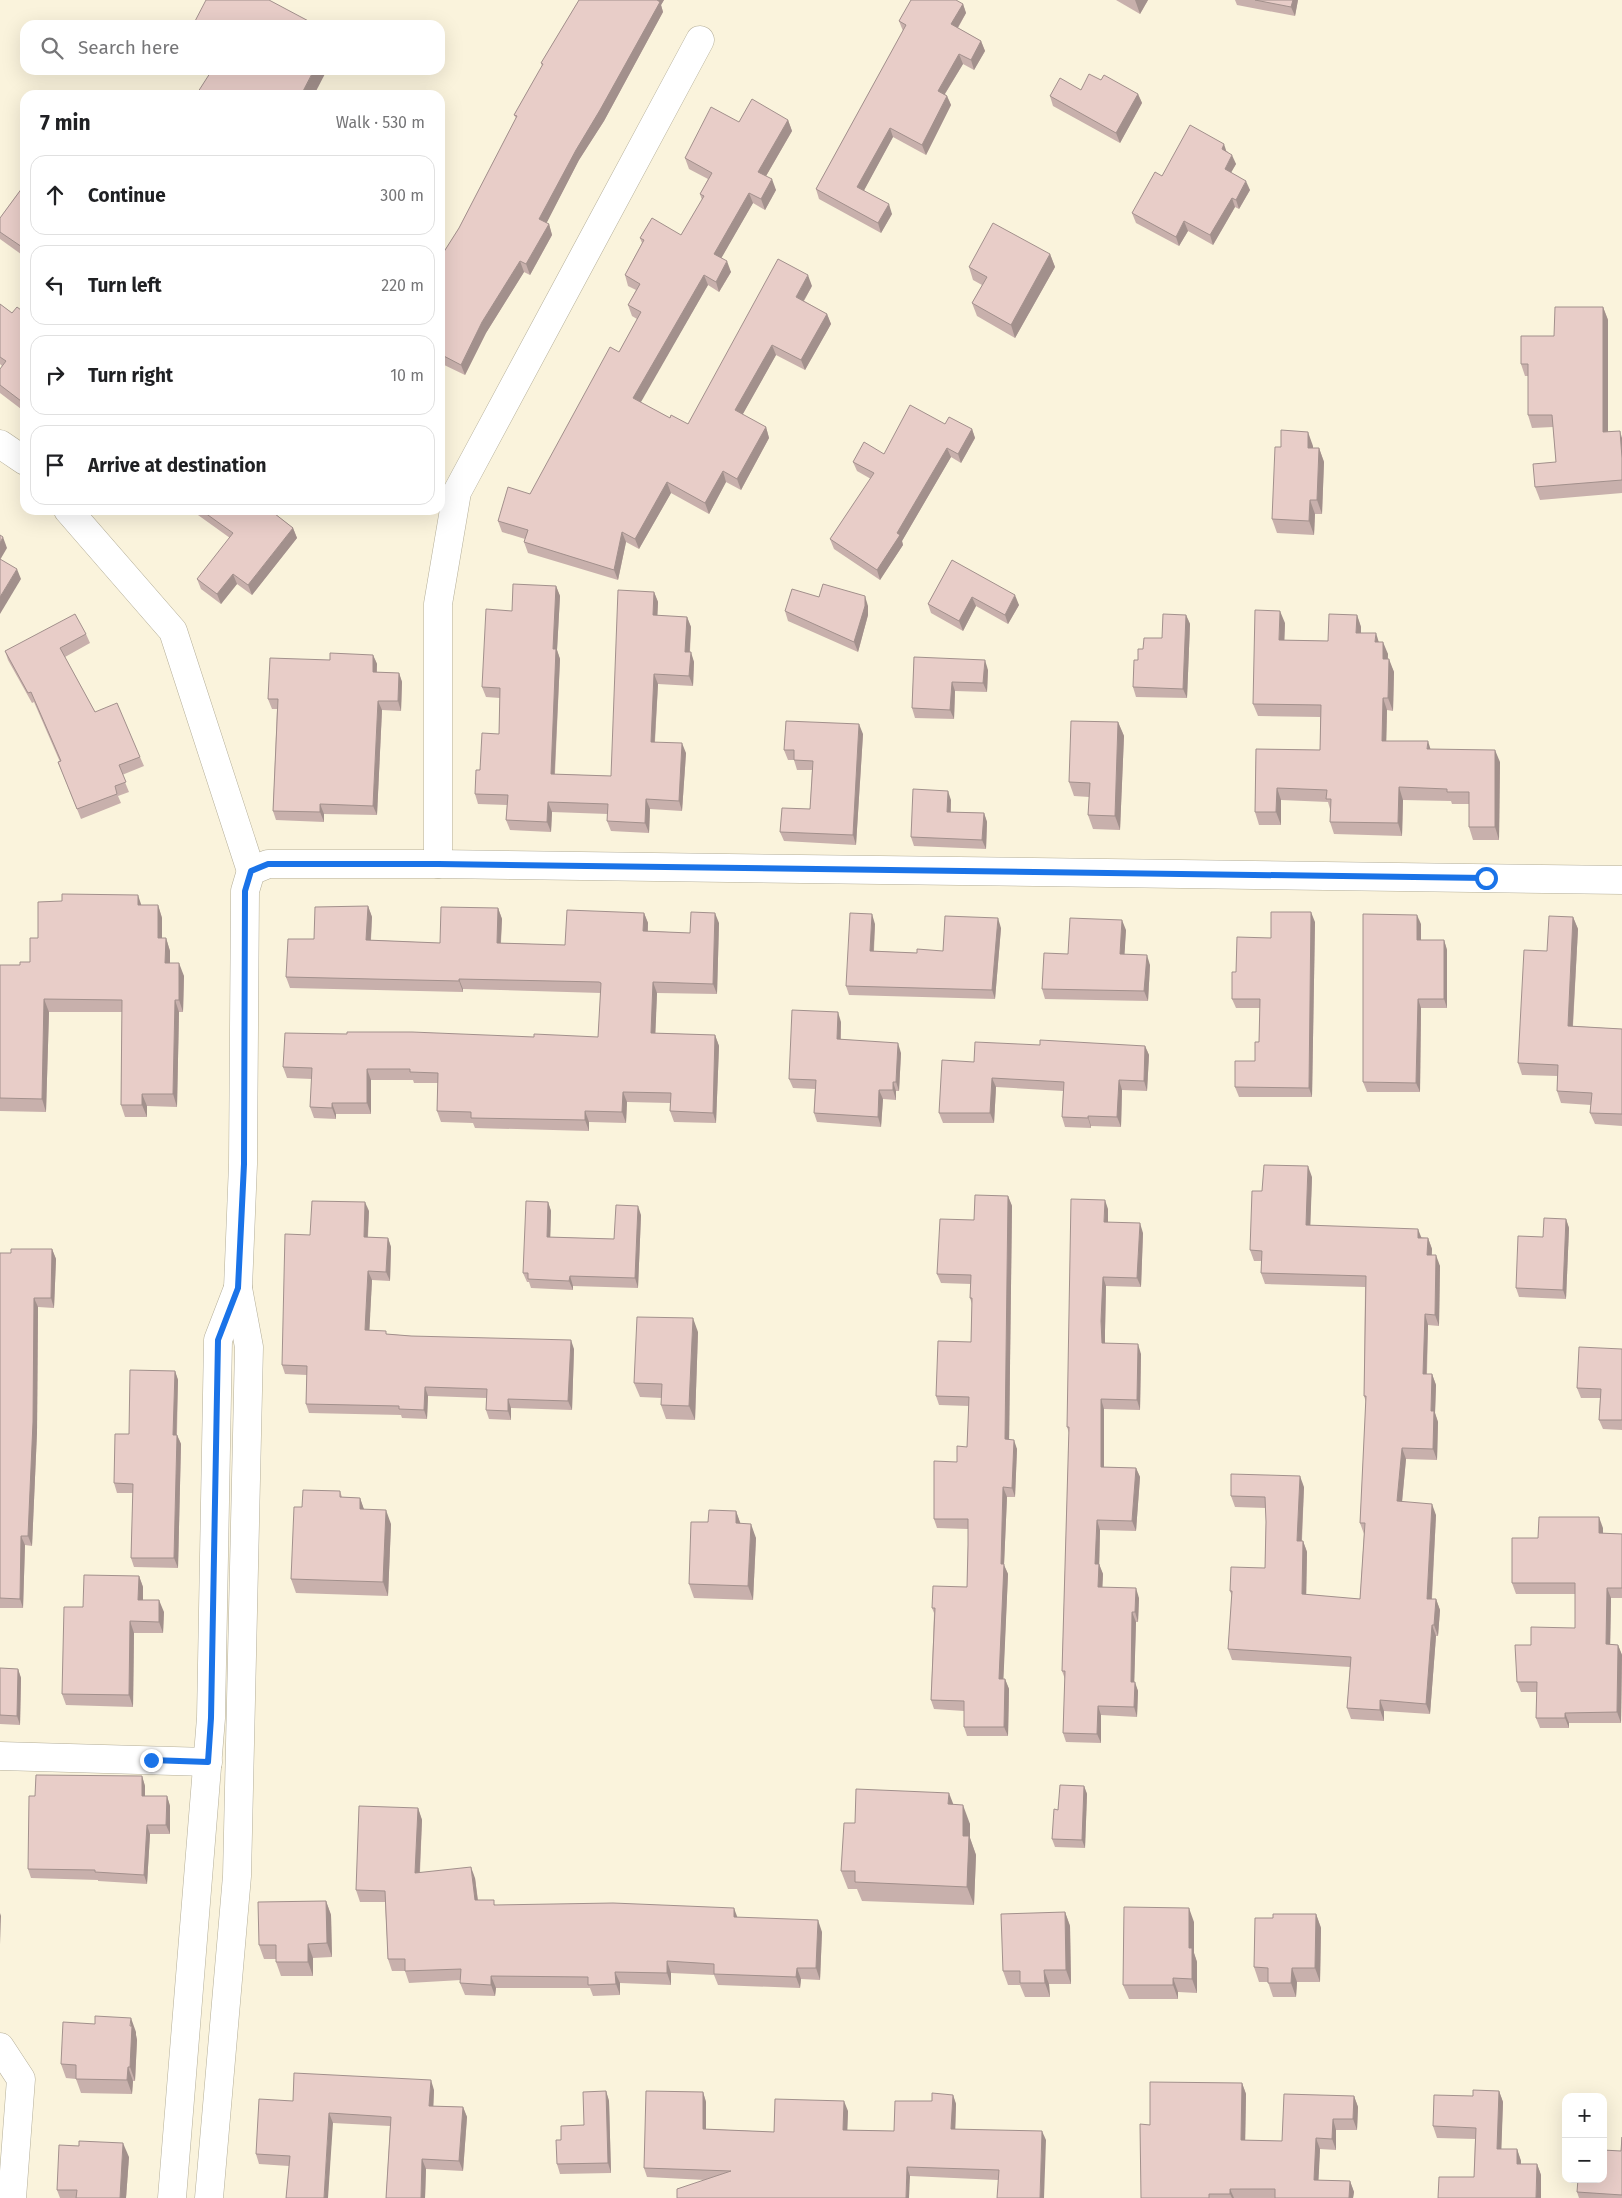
<!DOCTYPE html>
<meta charset="utf-8">
<style>
:root{--surface:#fff;--page:#f6f6f6;--text:#202124;--muted:#757577;--line:#e0e0e0}
body{margin:0;font-family:"Fira Sans",sans-serif;background:var(--page);color:var(--text)}
.controls{position:absolute;right:15px;bottom:15px;display:grid;overflow:hidden;border-radius:10px;box-shadow:0 5px 20px #0002}
.controls button{width:45px;height:45px;display:grid;place-items:center;padding:0;border:0;border-bottom:1px solid var(--line);background:var(--surface);color:var(--text);font:25px sans-serif}
.stop{position:absolute;width:15px;height:15px;margin:-11px;border:4px solid #1a73e8;border-radius:50%;background:#fff}
.stop.end{background:#1a73e8;border-color:#fff;box-shadow:0 1px 5px #0008}
.list{margin:0;padding:0;list-style:none}
h2{display:flex;justify-content:space-between;align-items:center;height:65px;margin:0;padding:0 20px;font-size:21px}
h2 small{font-size:16px;font-weight:400;color:var(--muted)}
.list li{display:grid;grid-template-columns:32px 1fr auto;gap:15px;align-items:center;box-sizing:border-box;height:80px;margin:0 10px 10px;padding:0 10px;border:1px solid var(--line);border-radius:15px}
.list b{display:block;font-size:19px;white-space:nowrap}
.list em{font-size:16px;font-style:normal;color:var(--muted)}
.icon{flex:none;width:28px;height:28px;fill:none;stroke:currentColor;stroke-width:2;stroke-linecap:round;stroke-linejoin:round}
.map{position:relative;flex:none;width:1622px;height:2198px;overflow:hidden}
.search{position:absolute;background:var(--surface);box-shadow:0 5px 20px #0002;left:20px;top:20px;width:425px;height:55px;display:flex;align-items:center;gap:12px;box-sizing:border-box;padding:0 18px;border-radius:15px;color:var(--muted);font-size:19px}
.panel{position:absolute;background:var(--surface);box-shadow:0 5px 20px #0002;left:20px;top:90px;width:425px;height:425px;border-radius:15px}
.map>svg:first-child{display:block}
</style>
<div class="map">
<svg width="1622" height="2198" viewBox="0 0 1622 2198">
<rect width="100%" height="100%" fill="#faf3dc"/>
<g fill="none" stroke-linecap="round" stroke-linejoin="round">
<defs>
<g id="minor">
<path d="M 0,444 L 25,461"/>
<path d="M 68,510 L 173,631 L 251,871"/>
<path d="M 438,864 L 438,604 L 457,492 L 700,40"/>
<path d="M 0,1756 L 208,1762"/>
<path d="M 0,2047 L 21,2079 L 12,2198"/>
<path d="M 172,2198 L 211,1718 L 218,1340 L 238,1288"/>
<path d="M 209,2198 L 237,1876 L 249,1347 L 238,1288 L 243,1164 L 245,891 L 251,871 L 268,864 L 438,864 L 1622,880"/>
</g>
</defs>
<!-- minor casing -->
<use href="#minor" stroke="#b4ae98" stroke-width="29"/>
<!-- minor -->
<use href="#minor" stroke="#fff" stroke-width="28"/>
</g>
<!-- wall -->
<g fill="#c8b0ac">
<path d="M 579,0 L 664,0 L 661,5 L 663,12 L 604,121 L 579,160 L 546,223 L 549,224 L 552,235 L 530,275 L 524,272 L 486,333 L 465,375 L 440,363 L 440,258 L 459,228 L 516,118 L 514,115 L 542,66 L 541,63 Z"/>
<path d="M 1116,0 L 1148,0 L 1140,14 Z"/>
<path d="M 1235,0 L 1298,0 L 1295,16 L 1237,5 Z"/>
<path d="M 963,4 L 966,13 L 958,28 L 981,41 L 985,51 L 974,70 L 963,64 L 945,94 L 947,96 L 951,105 L 926,155 L 893,137 L 864,190 L 892,214 L 881,233 L 819,199 L 816,189 L 903,31 L 899,21 Z"/>
<path d="M 1101,80 L 1138,94 L 1142,103 L 1120,143 L 1053,106 L 1050,96 L 1081,90 Z"/>
<path d="M 788,120 L 792,131 L 766,176 L 776,190 L 765,210 L 753,203 L 721,258 L 731,272 L 719,292 L 708,285 L 640,402 L 670,418 L 688,424 L 812,286 L 804,301 L 827,314 L 831,324 L 805,370 L 776,355 L 742,415 L 766,427 L 769,438 L 741,490 L 726,482 L 709,514 L 671,493 L 639,549 L 626,542 L 618,580 L 528,553 L 524,542 L 525,539 L 502,532 L 498,521 L 530,494 L 619,352 L 637,319 L 632,316 L 628,305 L 636,290 L 628,286 L 625,275 L 642,243 L 640,238 L 681,235 L 702,200 L 700,194 L 708,179 L 689,169 L 685,158 L 739,122 Z"/>
<path d="M 1227,151 L 1236,164 L 1231,172 L 1250,190 L 1239,209 L 1235,207 L 1213,245 L 1188,231 L 1179,246 L 1136,223 L 1132,213 L 1162,176 Z"/>
<path d="M 25,184 L 25,257 L 0,239 L 0,218 Z"/>
<path d="M 1050,254 L 1055,267 L 1015,338 L 977,316 L 972,303 L 982,285 L 973,280 L 969,267 Z"/>
<path d="M 0,304 L 12,313 L 25,313 L 25,412 L 0,393 L 0,369 L 2,366 L 0,364 Z"/>
<path d="M 1603,307 L 1608,320 L 1608,432 L 1622,438 L 1622,493 L 1540,500 L 1535,487 L 1556,462 L 1553,427 L 1532,428 L 1528,415 L 1528,376 L 1525,376 L 1521,364 L 1554,336 Z"/>
<path d="M 945,424 L 972,429 L 975,438 L 961,463 L 951,457 L 902,541 L 903,545 L 880,580 L 834,549 L 830,539 L 871,479 L 857,471 L 853,462 L 884,454 Z"/>
<path d="M 1313,446 L 1313,448 L 1319,448 L 1324,462 L 1322,514 L 1315,514 L 1314,535 L 1277,533 L 1272,519 L 1281,447 Z"/>
<path d="M 191,510 L 270,510 L 293,528 L 297,538 L 252,595 L 237,584 L 221,604 L 201,589 L 197,579 L 230,538 Z"/>
<path d="M 952,560 L 1019,605 L 1008,624 L 976,606 L 963,631 L 931,613 L 928,604 Z"/>
<path d="M 556,586 L 560,596 L 557,650 L 560,659 L 555,774 L 611,776 L 654,592 L 658,602 L 657,616 L 687,617 L 691,627 L 690,652 L 694,662 L 693,686 L 658,684 L 655,742 L 686,753 L 682,811 L 650,809 L 649,833 L 611,831 L 607,821 L 608,814 L 552,812 L 551,832 L 510,830 L 506,820 L 507,805 L 478,804 L 475,794 L 480,770 L 499,734 L 500,698 L 486,697 L 482,687 L 512,611 Z"/>
<path d="M 819,597 L 868,606 L 868,615 L 858,652 L 788,621 L 785,611 Z"/>
<path d="M 1186,615 L 1190,624 L 1187,698 L 1136,697 L 1133,687 L 1138,660 L 1143,649 L 1162,638 Z"/>
<path d="M 1357,615 L 1361,627 L 1361,633 L 1379,642 L 1388,654 L 1388,659 L 1394,672 L 1393,711 L 1387,710 L 1386,741 L 1500,762 L 1499,840 L 1473,840 L 1469,827 L 1469,804 L 1452,804 L 1451,801 L 1403,800 L 1402,836 L 1334,834 L 1330,822 L 1330,809 L 1328,802 L 1281,800 L 1281,825 L 1259,825 L 1255,812 L 1256,749 L 1320,750 L 1320,717 L 1258,716 L 1253,704 L 1285,623 L 1284,640 L 1328,641 Z"/>
<path d="M 86,634 L 90,643 L 65,657 L 95,712 L 140,757 L 144,766 L 122,775 L 129,792 L 118,796 L 121,803 L 81,819 L 58,762 L 60,762 L 34,702 L 32,703 L 8,660 L 5,651 Z"/>
<path d="M 373,655 L 377,664 L 377,672 L 399,673 L 402,682 L 401,711 L 382,710 L 377,815 L 324,814 L 324,822 L 276,820 L 273,811 L 277,709 L 272,709 L 268,699 L 330,660 Z"/>
<path d="M 914,657 L 988,670 L 987,692 L 955,691 L 954,719 L 915,718 L 912,708 Z"/>
<path d="M 1118,722 L 1124,736 L 1120,830 L 1093,829 L 1088,815 L 1089,797 L 1074,796 L 1069,782 Z"/>
<path d="M 863,734 L 856,845 L 784,841 L 780,832 L 810,809 L 812,770 L 797,770 L 794,760 L 788,760 L 784,750 Z"/>
<path d="M 951,800 L 951,812 L 984,813 L 987,822 L 986,849 L 914,846 L 911,837 Z"/>
<path d="M 142,905 L 158,905 L 162,918 L 162,938 L 166,938 L 170,951 L 170,963 L 184,976 L 183,1012 L 179,1012 L 177,1107 L 147,1106 L 147,1117 L 125,1117 L 121,1105 L 122,1012 L 49,1012 L 46,1112 L 0,1111 L 0,965 L 20,965 L 30,962 L 38,938 Z"/>
<path d="M 368,906 L 372,917 L 371,940 L 440,943 L 498,908 L 502,919 L 501,943 L 565,945 L 644,913 L 648,923 L 648,931 L 690,933 L 719,923 L 717,994 L 657,993 L 655,1033 L 715,1035 L 719,1046 L 716,1123 L 674,1122 L 670,1111 L 670,1103 L 627,1102 L 626,1123 L 589,1122 L 589,1131 L 475,1128 L 473,1123 L 441,1122 L 437,1111 L 438,1083 L 414,1083 L 413,1080 L 371,1080 L 371,1114 L 336,1114 L 336,1119 L 314,1118 L 310,1107 L 312,1079 L 287,1078 L 283,1067 L 347,1034 L 534,1037 L 598,1037 L 601,993 L 463,989 L 463,992 L 290,988 L 286,977 L 314,939 Z"/>
<path d="M 1573,917 L 1578,929 L 1573,1026 L 1622,1029 L 1622,1126 L 1595,1124 L 1590,1113 L 1591,1105 L 1561,1103 L 1557,1091 L 1558,1076 L 1522,1075 L 1518,1063 L 1547,951 Z"/>
<path d="M 1315,922 L 1312,1097 L 1239,1097 L 1235,1087 L 1255,1061 L 1259,1042 L 1260,1008 L 1236,1008 L 1232,999 L 1236,972 L 1271,938 Z"/>
<path d="M 875,924 L 874,951 L 917,953 L 943,951 L 1001,928 L 995,999 L 849,995 L 846,986 Z"/>
<path d="M 1421,924 L 1421,940 L 1444,940 L 1447,950 L 1447,1008 L 1421,1008 L 1420,1092 L 1367,1092 L 1363,1082 Z"/>
<path d="M 1126,930 L 1124,954 L 1150,965 L 1148,1001 L 1045,999 L 1042,989 L 1068,954 Z"/>
<path d="M 841,1022 L 841,1039 L 901,1053 L 899,1091 L 896,1091 L 896,1100 L 883,1099 L 881,1127 L 817,1122 L 814,1113 L 815,1089 L 793,1088 L 789,1079 Z"/>
<path d="M 1040,1045 L 1145,1046 L 1149,1055 L 1147,1091 L 1122,1090 L 1121,1127 L 1091,1126 L 1091,1128 L 1065,1127 L 1062,1117 L 1063,1091 L 996,1087 L 994,1123 L 943,1123 L 939,1113 L 974,1062 Z"/>
<path d="M 1312,1177 L 1310,1225 L 1428,1238 L 1432,1249 L 1432,1255 L 1440,1266 L 1439,1326 L 1428,1325 L 1427,1374 L 1432,1374 L 1436,1385 L 1435,1413 L 1438,1422 L 1437,1460 L 1406,1459 L 1402,1502 L 1436,1515 L 1432,1599 L 1436,1599 L 1440,1610 L 1438,1636 L 1436,1636 L 1430,1714 L 1384,1711 L 1384,1721 L 1351,1719 L 1347,1708 L 1350,1667 L 1232,1660 L 1228,1649 L 1232,1596 L 1230,1591 L 1265,1568 L 1266,1522 L 1266,1508 L 1235,1507 L 1231,1496 L 1304,1487 L 1302,1541 L 1303,1541 L 1307,1552 L 1306,1595 L 1360,1599 L 1364,1534 L 1360,1523 L 1366,1402 L 1364,1396 L 1365,1287 L 1265,1284 L 1261,1273 L 1262,1261 L 1254,1261 L 1250,1250 L 1262,1191 Z"/>
<path d="M 1008,1196 L 1012,1206 L 1009,1439 L 1017,1449 L 1015,1497 L 1007,1497 L 1004,1565 L 1008,1574 L 1003,1679 L 1005,1679 L 1009,1689 L 1008,1736 L 967,1736 L 964,1727 L 964,1711 L 934,1709 L 931,1700 L 934,1613 L 932,1608 L 967,1587 L 968,1545 L 968,1529 L 937,1528 L 934,1519 L 957,1462 L 967,1447 L 969,1406 L 939,1405 L 936,1396 L 971,1342 L 972,1304 L 970,1298 L 971,1284 L 941,1283 L 937,1274 L 974,1220 Z"/>
<path d="M 548,1202 L 551,1211 L 550,1237 L 614,1239 L 641,1215 L 638,1288 L 573,1286 L 573,1290 L 531,1288 L 529,1282 L 527,1282 L 523,1273 Z"/>
<path d="M 1108,1209 L 1108,1222 L 1143,1233 L 1141,1287 L 1106,1286 L 1105,1331 L 1105,1343 L 1141,1354 L 1140,1410 L 1104,1409 L 1104,1467 L 1136,1468 L 1140,1477 L 1136,1531 L 1100,1530 L 1099,1564 L 1103,1574 L 1102,1587 L 1139,1598 L 1138,1622 L 1136,1622 L 1134,1682 L 1138,1691 L 1137,1717 L 1101,1715 L 1101,1743 L 1066,1742 L 1063,1733 L 1065,1679 L 1062,1671 L 1069,1433 L 1067,1427 Z"/>
<path d="M 369,1211 L 368,1237 L 388,1238 L 391,1247 L 390,1281 L 372,1280 L 369,1330 L 387,1334 L 574,1349 L 572,1410 L 511,1408 L 511,1420 L 489,1419 L 486,1410 L 486,1398 L 428,1396 L 427,1419 L 402,1418 L 401,1415 L 309,1413 L 306,1404 L 307,1375 L 285,1374 L 282,1365 Z"/>
<path d="M 1566,1219 L 1569,1228 L 1566,1299 L 1519,1297 L 1516,1288 L 1543,1237 Z"/>
<path d="M 52,1249 L 56,1259 L 54,1308 L 38,1307 L 37,1432 L 32,1546 L 25,1545 L 23,1608 L 0,1608 L 0,1253 L 11,1253 Z"/>
<path d="M 698,1332 L 695,1420 L 666,1419 L 661,1405 L 662,1398 L 640,1397 L 634,1383 Z"/>
<path d="M 1622,1349 L 1622,1430 L 1603,1429 L 1599,1420 L 1600,1398 L 1581,1398 L 1577,1388 Z"/>
<path d="M 175,1371 L 178,1380 L 177,1435 L 181,1444 L 178,1568 L 134,1567 L 131,1558 L 133,1493 L 117,1493 L 114,1483 L 129,1434 Z"/>
<path d="M 340,1491 L 342,1497 L 360,1498 L 364,1510 L 391,1524 L 388,1596 L 296,1593 L 291,1579 L 302,1507 Z"/>
<path d="M 736,1511 L 740,1523 L 756,1538 L 753,1600 L 694,1598 L 689,1584 L 708,1522 Z"/>
<path d="M 1603,1528 L 1603,1533 L 1622,1534 L 1622,1598 L 1611,1598 L 1610,1644 L 1618,1645 L 1622,1655 L 1621,1723 L 1569,1723 L 1569,1728 L 1540,1728 L 1536,1718 L 1537,1692 L 1521,1692 L 1517,1682 L 1531,1645 L 1575,1628 L 1575,1594 L 1516,1594 L 1512,1583 L 1538,1538 Z"/>
<path d="M 139,1576 L 143,1587 L 143,1600 L 164,1612 L 163,1633 L 134,1633 L 133,1707 L 66,1705 L 62,1694 L 83,1607 Z"/>
<path d="M 0,1668 L 18,1669 L 21,1678 L 20,1725 L 0,1724 Z"/>
<path d="M 142,1776 L 145,1786 L 145,1796 L 167,1796 L 170,1806 L 170,1834 L 150,1834 L 147,1884 L 98,1881 L 98,1880 L 31,1878 L 28,1869 L 35,1796 Z"/>
<path d="M 1084,1786 L 1087,1794 L 1085,1848 L 1055,1847 L 1052,1839 L 1058,1810 Z"/>
<path d="M 953,1805 L 970,1824 L 970,1838 L 976,1855 L 974,1905 L 862,1901 L 857,1889 L 848,1889 L 841,1871 L 855,1823 Z"/>
<path d="M 418,1808 L 422,1820 L 420,1873 L 475,1878 L 478,1900 L 496,1905 L 738,1917 L 822,1932 L 820,1980 L 801,1979 L 800,1988 L 718,1985 L 714,1975 L 671,1973 L 671,1985 L 620,1983 L 620,1995 L 593,1996 L 590,1988 L 496,1988 L 495,1996 L 465,1995 L 460,1983 L 461,1980 L 409,1983 L 405,1971 L 392,1971 L 388,1959 L 385,1902 L 360,1902 L 356,1890 Z"/>
<path d="M 326,1901 L 331,1915 L 332,1957 L 313,1958 L 313,1976 L 281,1976 L 276,1962 L 276,1959 L 264,1959 L 259,1945 Z"/>
<path d="M 1065,1912 L 1070,1926 L 1071,1984 L 1049,1984 L 1050,1997 L 1025,1997 L 1020,1985 L 1008,1985 L 1003,1971 Z"/>
<path d="M 1316,1914 L 1321,1928 L 1320,1982 L 1297,1982 L 1296,1997 L 1273,1997 L 1268,1982 L 1259,1982 L 1254,1967 L 1273,1918 Z"/>
<path d="M 1194,1922 L 1194,1953 L 1197,1962 L 1197,1993 L 1178,1992 L 1178,1999 L 1129,1999 L 1123,1985 Z"/>
<path d="M 136,2032 L 136,2035 L 137,2040 L 135,2081 L 133,2081 L 132,2094 L 81,2093 L 76,2079 L 66,2078 L 61,2064 Z"/>
<path d="M 1242,2083 L 1246,2094 L 1245,2140 L 1282,2141 L 1354,2096 L 1358,2107 L 1357,2130 L 1336,2130 L 1336,2150 L 1320,2149 L 1318,2180 L 1350,2181 L 1354,2192 L 1353,2198 L 1141,2198 L 1150,2125 Z"/>
<path d="M 434,2090 L 433,2106 L 463,2107 L 467,2117 L 463,2171 L 426,2169 L 425,2198 L 386,2198 L 390,2126 L 333,2123 L 289,2166 L 259,2164 L 256,2154 L 293,2101 Z"/>
<path d="M 606,2091 L 609,2101 L 611,2173 L 560,2174 L 557,2164 L 561,2140 L 584,2125 Z"/>
<path d="M 1499,2091 L 1503,2102 L 1501,2149 L 1517,2149 L 1521,2161 L 1521,2164 L 1537,2164 L 1541,2175 L 1474,2177 L 1475,2139 L 1437,2138 L 1433,2126 L 1473,2096 Z"/>
<path d="M 703,2092 L 706,2102 L 706,2129 L 774,2132 L 848,2111 L 847,2130 L 894,2131 L 932,2101 L 953,2095 L 956,2104 L 955,2129 L 1046,2140 L 998,2180 L 910,2176 L 705,2180 L 647,2177 L 644,2168 Z"/>
<path d="M 1622,2137 L 1622,2198 L 1579,2198 L 1577,2192 L 1621,2151 Z"/>
<path d="M 129,2157 L 126,2198 L 60,2198 L 57,2190 Z"/>
</g>
<!-- shaded-wall -->
<g fill="#a2908c">
<path d="M 655,0 L 664,0 L 661,5 L 663,12 L 604,121 L 579,160 L 543,230 L 539,219 Z"/>
<path d="M 1135,0 L 1148,0 L 1140,14 Z"/>
<path d="M 1293,0 L 1298,0 L 1295,16 L 1291,7 Z"/>
<path d="M 963,4 L 966,13 L 954,34 L 951,24 Z"/>
<path d="M 981,41 L 985,51 L 974,70 L 971,60 Z"/>
<path d="M 959,54 L 963,64 L 941,100 L 938,91 Z"/>
<path d="M 314,70 L 327,70 L 314,95 L 301,95 Z"/>
<path d="M 1138,94 L 1142,103 L 1120,143 L 1116,133 Z"/>
<path d="M 947,96 L 951,105 L 926,155 L 922,145 Z"/>
<path d="M 788,120 L 792,131 L 762,183 L 758,172 Z"/>
<path d="M 890,128 L 893,137 L 861,196 L 857,187 Z"/>
<path d="M 1224,144 L 1227,153 L 1222,149 Z"/>
<path d="M 1232,155 L 1236,164 L 1228,178 L 1225,169 Z"/>
<path d="M 772,179 L 776,190 L 765,210 L 761,199 Z"/>
<path d="M 1246,181 L 1250,190 L 1239,209 L 1236,200 Z"/>
<path d="M 749,193 L 753,203 L 718,264 L 714,254 Z"/>
<path d="M 1232,198 L 1235,207 L 1213,245 L 1210,235 Z"/>
<path d="M 889,204 L 892,214 L 881,233 L 878,223 Z"/>
<path d="M 1184,221 L 1188,231 L 1179,246 L 1176,237 Z"/>
<path d="M 549,224 L 552,235 L 530,275 L 526,264 Z"/>
<path d="M 1050,254 L 1055,267 L 1015,338 L 1011,325 Z"/>
<path d="M 520,261 L 524,272 L 486,333 L 465,375 L 461,365 L 482,322 Z"/>
<path d="M 727,261 L 731,272 L 719,292 L 716,282 Z"/>
<path d="M 704,275 L 708,285 L 637,409 L 633,398 Z"/>
<path d="M 808,275 L 812,286 L 800,307 L 796,297 Z"/>
<path d="M 1603,307 L 1608,320 L 1608,445 L 1603,432 Z"/>
<path d="M 827,314 L 831,324 L 805,370 L 801,360 Z"/>
<path d="M 772,345 L 776,355 L 739,421 L 735,410 Z"/>
<path d="M 766,427 L 769,438 L 741,490 L 737,479 Z"/>
<path d="M 972,429 L 975,438 L 961,463 L 958,454 Z"/>
<path d="M 1620,431 L 1622,438 L 1622,458 Z"/>
<path d="M 1308,432 L 1313,446 L 1313,462 L 1308,448 Z"/>
<path d="M 947,448 L 951,457 L 902,541 L 903,545 L 880,580 L 877,570 L 897,533 Z"/>
<path d="M 1319,448 L 1324,462 L 1322,514 L 1317,500 Z"/>
<path d="M 723,471 L 726,482 L 709,514 L 705,503 Z"/>
<path d="M 667,482 L 671,493 L 639,549 L 635,539 Z"/>
<path d="M 1310,500 L 1315,514 L 1314,535 L 1309,521 Z"/>
<path d="M 293,528 L 297,538 L 252,595 L 248,585 Z"/>
<path d="M 622,532 L 626,542 L 618,580 L 614,570 Z"/>
<path d="M 3,537 L 7,548 L 0,560 L 0,543 Z"/>
<path d="M 17,569 L 21,579 L 0,614 L 0,597 Z"/>
<path d="M 233,574 L 237,584 L 221,604 L 217,594 Z"/>
<path d="M 556,586 L 560,596 L 557,650 L 560,659 L 554,784 L 551,774 L 553,649 Z"/>
<path d="M 654,592 L 658,602 L 657,626 L 653,615 Z"/>
<path d="M 1015,595 L 1019,605 L 1008,624 L 1005,615 Z"/>
<path d="M 865,596 L 868,606 L 868,615 L 858,652 L 854,642 Z"/>
<path d="M 972,597 L 976,606 L 963,631 L 959,621 Z"/>
<path d="M 1280,611 L 1285,623 L 1284,652 L 1279,640 Z"/>
<path d="M 1186,615 L 1190,624 L 1187,698 L 1183,689 Z"/>
<path d="M 1357,615 L 1361,627 L 1361,645 L 1356,633 Z"/>
<path d="M 687,617 L 691,627 L 689,662 L 685,652 Z"/>
<path d="M 1376,633 L 1380,646 L 1375,642 Z"/>
<path d="M 1383,642 L 1388,654 L 1387,672 L 1383,659 Z"/>
<path d="M 691,652 L 694,662 L 693,686 L 689,676 Z"/>
<path d="M 373,655 L 377,664 L 376,682 L 373,672 Z"/>
<path d="M 1389,659 L 1394,672 L 1393,711 L 1388,698 Z"/>
<path d="M 985,660 L 988,670 L 987,692 L 983,683 Z"/>
<path d="M 399,673 L 402,682 L 401,711 L 398,701 Z"/>
<path d="M 654,674 L 658,684 L 654,752 L 651,742 Z"/>
<path d="M 952,682 L 955,691 L 954,719 L 950,710 Z"/>
<path d="M 1383,698 L 1387,710 L 1386,753 L 1382,741 Z"/>
<path d="M 378,701 L 382,710 L 377,815 L 373,806 Z"/>
<path d="M 1118,722 L 1124,736 L 1120,830 L 1115,816 Z"/>
<path d="M 859,724 L 863,734 L 856,845 L 853,835 Z"/>
<path d="M 1428,741 L 1432,754 L 1427,749 Z"/>
<path d="M 682,743 L 686,753 L 682,811 L 679,801 Z"/>
<path d="M 1495,750 L 1500,762 L 1499,840 L 1495,827 Z"/>
<path d="M 1399,787 L 1403,800 L 1402,836 L 1398,823 Z"/>
<path d="M 1277,788 L 1281,800 L 1281,825 L 1276,812 Z"/>
<path d="M 948,791 L 951,800 L 950,821 L 947,812 Z"/>
<path d="M 646,799 L 650,809 L 649,833 L 645,823 Z"/>
<path d="M 548,802 L 552,812 L 551,832 L 547,822 Z"/>
<path d="M 320,804 L 324,814 L 324,822 L 320,812 Z"/>
<path d="M 984,813 L 987,822 L 986,849 L 982,840 Z"/>
<path d="M 138,895 L 142,907 L 138,905 Z"/>
<path d="M 158,905 L 162,918 L 162,950 L 158,938 Z"/>
<path d="M 368,906 L 372,917 L 370,951 L 366,940 Z"/>
<path d="M 498,908 L 502,919 L 500,953 L 497,943 Z"/>
<path d="M 1311,912 L 1315,922 L 1312,1097 L 1309,1088 Z"/>
<path d="M 644,913 L 648,923 L 647,942 L 643,931 Z"/>
<path d="M 715,913 L 719,923 L 717,994 L 713,984 Z"/>
<path d="M 872,914 L 875,924 L 873,960 L 870,951 Z"/>
<path d="M 1417,915 L 1421,924 L 1421,950 L 1417,940 Z"/>
<path d="M 1573,917 L 1578,929 L 1572,1038 L 1568,1026 Z"/>
<path d="M 998,918 L 1001,928 L 995,999 L 992,990 Z"/>
<path d="M 1122,920 L 1126,930 L 1124,963 L 1120,954 Z"/>
<path d="M 166,938 L 170,951 L 170,976 L 165,963 Z"/>
<path d="M 1444,940 L 1447,950 L 1447,1008 L 1444,999 Z"/>
<path d="M 1147,955 L 1150,965 L 1148,1001 L 1144,991 Z"/>
<path d="M 179,963 L 184,976 L 183,1012 L 179,1000 Z"/>
<path d="M 459,979 L 463,989 L 463,992 L 459,981 Z"/>
<path d="M 653,982 L 657,993 L 655,1044 L 651,1033 Z"/>
<path d="M 44,999 L 49,1012 L 46,1112 L 42,1099 Z"/>
<path d="M 1418,999 L 1421,1008 L 1420,1092 L 1416,1083 Z"/>
<path d="M 175,1000 L 179,1012 L 177,1107 L 173,1094 Z"/>
<path d="M 838,1012 L 841,1022 L 840,1049 L 837,1039 Z"/>
<path d="M 715,1035 L 719,1046 L 716,1123 L 713,1113 Z"/>
<path d="M 898,1043 L 901,1053 L 899,1091 L 896,1082 Z"/>
<path d="M 1145,1046 L 1149,1055 L 1147,1091 L 1144,1081 Z"/>
<path d="M 367,1069 L 371,1080 L 371,1114 L 367,1103 Z"/>
<path d="M 992,1078 L 996,1087 L 994,1123 L 990,1113 Z"/>
<path d="M 1119,1080 L 1122,1090 L 1121,1127 L 1117,1117 Z"/>
<path d="M 893,1082 L 896,1091 L 896,1100 L 893,1090 Z"/>
<path d="M 879,1090 L 883,1099 L 881,1127 L 878,1117 Z"/>
<path d="M 623,1092 L 627,1102 L 626,1123 L 622,1112 Z"/>
<path d="M 142,1094 L 147,1106 L 147,1117 L 142,1105 Z"/>
<path d="M 332,1103 L 336,1114 L 336,1119 L 332,1108 Z"/>
<path d="M 585,1111 L 589,1122 L 589,1131 L 585,1120 Z"/>
<path d="M 1088,1116 L 1091,1126 L 1091,1128 L 1088,1118 Z"/>
<path d="M 1308,1166 L 1312,1177 L 1310,1235 L 1306,1225 Z"/>
<path d="M 1008,1196 L 1012,1206 L 1009,1449 L 1005,1439 Z"/>
<path d="M 1105,1200 L 1108,1209 L 1108,1232 L 1104,1222 Z"/>
<path d="M 365,1202 L 369,1211 L 367,1246 L 364,1237 Z"/>
<path d="M 548,1202 L 551,1211 L 550,1247 L 547,1237 Z"/>
<path d="M 638,1206 L 641,1215 L 638,1288 L 635,1278 Z"/>
<path d="M 1566,1219 L 1569,1228 L 1566,1299 L 1563,1290 Z"/>
<path d="M 1140,1223 L 1143,1233 L 1141,1287 L 1137,1278 Z"/>
<path d="M 1418,1229 L 1422,1239 L 1418,1238 Z"/>
<path d="M 388,1238 L 391,1247 L 390,1281 L 386,1272 Z"/>
<path d="M 1428,1238 L 1432,1249 L 1431,1266 L 1427,1255 Z"/>
<path d="M 52,1249 L 56,1259 L 54,1308 L 51,1298 Z"/>
<path d="M 1436,1255 L 1440,1266 L 1439,1326 L 1435,1315 Z"/>
<path d="M 368,1271 L 372,1280 L 369,1339 L 365,1330 Z"/>
<path d="M 570,1276 L 573,1286 L 573,1290 L 569,1281 Z"/>
<path d="M 1103,1277 L 1106,1286 L 1105,1331 L 1105,1353 L 1102,1343 L 1101,1321 Z"/>
<path d="M 34,1298 L 38,1307 L 37,1432 L 32,1546 L 28,1536 Z"/>
<path d="M 1425,1314 L 1428,1325 L 1426,1385 L 1423,1374 Z"/>
<path d="M 693,1318 L 698,1332 L 695,1420 L 689,1406 Z"/>
<path d="M 571,1340 L 574,1349 L 572,1410 L 568,1401 Z"/>
<path d="M 1138,1344 L 1141,1354 L 1140,1410 L 1137,1400 Z"/>
<path d="M 175,1371 L 178,1380 L 176,1444 L 173,1435 Z"/>
<path d="M 1432,1374 L 1436,1385 L 1435,1413 L 1438,1422 L 1437,1460 L 1433,1449 L 1431,1411 Z"/>
<path d="M 425,1387 L 428,1396 L 427,1419 L 424,1410 Z"/>
<path d="M 508,1399 L 511,1408 L 511,1420 L 508,1411 Z"/>
<path d="M 1101,1399 L 1104,1409 L 1104,1476 L 1101,1467 Z"/>
<path d="M 177,1435 L 181,1444 L 178,1568 L 174,1558 Z"/>
<path d="M 1014,1440 L 1017,1449 L 1015,1497 L 1012,1488 Z"/>
<path d="M 1402,1448 L 1406,1459 L 1401,1512 L 1397,1501 Z"/>
<path d="M 1136,1468 L 1140,1477 L 1136,1531 L 1132,1521 Z"/>
<path d="M 1300,1476 L 1304,1487 L 1301,1552 L 1297,1541 Z"/>
<path d="M 1003,1487 L 1007,1497 L 1004,1565 L 1008,1574 L 1003,1689 L 999,1679 L 1001,1564 Z"/>
<path d="M 360,1498 L 365,1512 L 360,1509 Z"/>
<path d="M 1432,1504 L 1436,1515 L 1431,1610 L 1427,1599 Z"/>
<path d="M 386,1510 L 391,1524 L 388,1596 L 383,1582 Z"/>
<path d="M 736,1511 L 741,1525 L 736,1523 Z"/>
<path d="M 1599,1517 L 1603,1528 L 1603,1544 L 1599,1533 Z"/>
<path d="M 1097,1520 L 1100,1530 L 1099,1574 L 1095,1564 Z"/>
<path d="M 751,1524 L 756,1538 L 753,1600 L 748,1586 Z"/>
<path d="M 21,1536 L 25,1545 L 23,1608 L 20,1599 Z"/>
<path d="M 1303,1541 L 1307,1552 L 1306,1605 L 1302,1594 Z"/>
<path d="M 1099,1564 L 1103,1574 L 1102,1597 L 1098,1587 Z"/>
<path d="M 139,1576 L 143,1587 L 143,1611 L 138,1600 Z"/>
<path d="M 1136,1588 L 1139,1598 L 1138,1622 L 1135,1612 Z"/>
<path d="M 1607,1588 L 1611,1598 L 1610,1655 L 1606,1644 Z"/>
<path d="M 1436,1599 L 1440,1610 L 1438,1636 L 1434,1625 Z"/>
<path d="M 159,1600 L 164,1612 L 163,1633 L 159,1622 Z"/>
<path d="M 1132,1612 L 1136,1622 L 1134,1691 L 1131,1682 Z"/>
<path d="M 130,1621 L 134,1633 L 133,1707 L 129,1695 Z"/>
<path d="M 1432,1625 L 1436,1636 L 1430,1714 L 1426,1704 Z"/>
<path d="M 1618,1645 L 1622,1655 L 1621,1723 L 1617,1712 Z"/>
<path d="M 18,1669 L 21,1678 L 20,1725 L 17,1716 Z"/>
<path d="M 1005,1679 L 1009,1689 L 1008,1736 L 1004,1727 Z"/>
<path d="M 1135,1682 L 1138,1691 L 1137,1717 L 1134,1707 Z"/>
<path d="M 1380,1700 L 1384,1711 L 1384,1721 L 1380,1710 Z"/>
<path d="M 1098,1706 L 1101,1715 L 1101,1743 L 1097,1734 Z"/>
<path d="M 1565,1713 L 1569,1723 L 1569,1728 L 1565,1718 Z"/>
<path d="M 142,1776 L 145,1786 L 145,1805 L 142,1796 Z"/>
<path d="M 1084,1786 L 1087,1794 L 1085,1848 L 1082,1840 Z"/>
<path d="M 949,1793 L 956,1811 L 948,1804 Z"/>
<path d="M 167,1796 L 170,1806 L 170,1834 L 166,1825 Z"/>
<path d="M 963,1805 L 970,1824 L 970,1838 L 976,1855 L 974,1905 L 967,1887 L 963,1836 Z"/>
<path d="M 418,1808 L 422,1820 L 419,1885 L 415,1873 Z"/>
<path d="M 147,1825 L 150,1834 L 147,1884 L 144,1875 Z"/>
<path d="M 471,1867 L 475,1878 L 479,1911 L 475,1900 Z"/>
<path d="M 326,1901 L 331,1915 L 332,1957 L 327,1943 Z"/>
<path d="M 734,1908 L 738,1919 L 734,1917 Z"/>
<path d="M 1189,1908 L 1194,1922 L 1194,1953 L 1197,1962 L 1197,1993 L 1192,1979 L 1189,1948 Z"/>
<path d="M 1065,1912 L 1070,1926 L 1071,1984 L 1066,1970 Z"/>
<path d="M 0,1913 L 1,1916 L 0,1944 Z"/>
<path d="M 1316,1914 L 1321,1928 L 1320,1982 L 1315,1968 Z"/>
<path d="M 818,1920 L 822,1932 L 820,1980 L 816,1968 Z"/>
<path d="M 308,1944 L 313,1958 L 313,1976 L 308,1962 Z"/>
<path d="M 667,1961 L 671,1973 L 671,1985 L 667,1973 Z"/>
<path d="M 797,1968 L 801,1979 L 800,1988 L 796,1977 Z"/>
<path d="M 1292,1968 L 1297,1982 L 1296,1997 L 1291,1983 Z"/>
<path d="M 1044,1970 L 1049,1984 L 1050,1997 L 1045,1983 Z"/>
<path d="M 615,1972 L 620,1983 L 620,1995 L 616,1984 Z"/>
<path d="M 491,1976 L 496,1988 L 495,1996 L 491,1985 Z"/>
<path d="M 1173,1978 L 1178,1992 L 1178,1999 L 1173,1985 Z"/>
<path d="M 131,2018 L 136,2032 L 136,2035 L 137,2040 L 135,2081 L 130,2067 Z"/>
<path d="M 128,2067 L 133,2081 L 132,2094 L 127,2080 Z"/>
<path d="M 431,2080 L 434,2090 L 433,2116 L 429,2106 Z"/>
<path d="M 1242,2083 L 1246,2094 L 1245,2151 L 1241,2140 Z"/>
<path d="M 606,2091 L 609,2101 L 611,2173 L 608,2163 Z"/>
<path d="M 1499,2091 L 1503,2102 L 1501,2160 L 1497,2149 Z"/>
<path d="M 703,2092 L 706,2102 L 706,2139 L 703,2129 Z"/>
<path d="M 953,2095 L 956,2104 L 955,2139 L 951,2129 Z"/>
<path d="M 1354,2096 L 1358,2107 L 1357,2130 L 1353,2119 Z"/>
<path d="M 844,2101 L 848,2111 L 847,2140 L 843,2130 Z"/>
<path d="M 463,2107 L 467,2117 L 463,2171 L 459,2161 Z"/>
<path d="M 329,2113 L 333,2123 L 328,2198 L 324,2198 Z"/>
<path d="M 1333,2119 L 1336,2130 L 1336,2150 L 1332,2139 Z"/>
<path d="M 1042,2131 L 1046,2140 L 1044,2198 L 1040,2198 Z"/>
<path d="M 1316,2138 L 1320,2149 L 1318,2191 L 1314,2180 Z"/>
<path d="M 123,2143 L 129,2157 L 126,2198 L 120,2198 Z"/>
<path d="M 1517,2149 L 1521,2161 L 1521,2175 L 1517,2164 Z"/>
<path d="M 422,2159 L 426,2169 L 425,2198 L 421,2198 Z"/>
<path d="M 1537,2164 L 1541,2175 L 1541,2198 L 1536,2198 Z"/>
<path d="M 907,2167 L 910,2176 L 909,2198 L 906,2198 Z"/>
<path d="M 1350,2181 L 1354,2192 L 1353,2198 L 1349,2198 Z"/>
<path d="M 1230,2189 L 1234,2198 L 1232,2198 L 1230,2194 Z"/>
</g>
<!-- building -->
<g fill="#e8cdc8" stroke="#a2908c">
<path d="M 206,0 L 269,0 L 316,25 L 193,25 Z"/>
<path d="M 579,0 L 657,0 L 660,2 L 600,110 L 576,150 L 539,219 L 549,224 L 526,264 L 520,261 L 482,322 L 461,365 L 440,354 L 440,258 L 459,228 L 517,116 L 514,115 L 543,64 L 541,63 Z"/>
<path d="M 911,0 L 956,0 L 963,4 L 951,24 L 981,41 L 971,60 L 959,54 L 938,91 L 947,96 L 922,145 L 890,128 L 857,187 L 889,204 L 878,223 L 816,189 L 906,25 L 899,21 Z"/>
<path d="M 1255,0 L 1293,0 L 1291,7 Z"/>
<path d="M 212,70 L 314,70 L 301,95 L 196,95 Z"/>
<path d="M 1089,74 L 1101,80 L 1104,75 L 1138,94 L 1116,133 L 1050,96 L 1060,78 L 1081,90 Z"/>
<path d="M 752,99 L 788,120 L 758,172 L 772,179 L 761,199 L 749,193 L 714,254 L 727,261 L 716,282 L 704,275 L 633,398 L 670,418 L 671,415 L 688,424 L 778,259 L 808,275 L 796,297 L 827,314 L 801,360 L 772,345 L 735,410 L 766,427 L 737,479 L 723,471 L 705,503 L 667,482 L 635,539 L 622,532 L 614,570 L 524,542 L 528,530 L 498,521 L 508,487 L 530,494 L 610,347 L 619,352 L 641,312 L 628,305 L 640,284 L 625,275 L 644,240 L 640,238 L 652,218 L 681,235 L 704,196 L 700,194 L 712,173 L 685,158 L 711,107 L 739,122 Z"/>
<path d="M 1190,125 L 1224,144 L 1222,149 L 1232,155 L 1225,169 L 1246,181 L 1236,200 L 1232,198 L 1210,235 L 1184,221 L 1176,237 L 1132,213 L 1155,172 L 1162,176 Z"/>
<path d="M 25,184 L 25,249 L 0,232 L 0,218 Z"/>
<path d="M 993,223 L 1050,254 L 1011,325 L 972,303 L 987,277 L 969,267 Z"/>
<path d="M 0,304 L 12,313 L 17,307 L 25,313 L 25,404 L 0,385 L 0,369 L 6,361 L 0,357 Z"/>
<path d="M 1555,307 L 1603,307 L 1603,432 L 1620,431 L 1622,458 L 1622,480 L 1535,487 L 1533,464 L 1556,462 L 1552,415 L 1528,415 L 1528,364 L 1521,364 L 1521,336 L 1554,336 Z"/>
<path d="M 910,405 L 945,424 L 949,417 L 972,429 L 958,454 L 947,448 L 897,533 L 900,535 L 877,570 L 830,539 L 874,473 L 853,462 L 864,442 L 884,454 Z"/>
<path d="M 1281,430 L 1308,432 L 1308,448 L 1319,448 L 1317,500 L 1310,500 L 1309,521 L 1272,519 L 1275,447 L 1281,447 Z"/>
<path d="M 201,510 L 270,510 L 293,528 L 248,585 L 233,574 L 217,594 L 197,579 L 233,533 Z"/>
<path d="M 0,535 L 3,537 L 0,543 Z"/>
<path d="M 0,559 L 17,569 L 0,597 Z"/>
<path d="M 952,560 L 1015,595 L 1005,615 L 972,597 L 959,621 L 928,604 Z"/>
<path d="M 513,584 L 556,586 L 553,649 L 556,649 L 551,774 L 611,776 L 618,590 L 654,592 L 653,615 L 687,617 L 685,652 L 691,652 L 689,676 L 654,674 L 651,742 L 682,743 L 679,801 L 646,799 L 645,823 L 607,821 L 608,804 L 548,802 L 547,822 L 506,820 L 508,795 L 475,794 L 476,770 L 480,770 L 482,733 L 499,734 L 500,688 L 482,687 L 486,609 L 512,611 Z"/>
<path d="M 823,584 L 865,596 L 865,606 L 854,642 L 785,611 L 792,589 L 819,597 Z"/>
<path d="M 1255,610 L 1280,611 L 1279,640 L 1328,641 L 1329,614 L 1357,615 L 1356,633 L 1376,633 L 1375,642 L 1383,642 L 1383,659 L 1389,659 L 1388,698 L 1383,698 L 1382,741 L 1428,741 L 1427,749 L 1495,750 L 1495,827 L 1469,827 L 1469,792 L 1447,792 L 1447,789 L 1399,787 L 1398,823 L 1330,822 L 1331,799 L 1326,799 L 1327,790 L 1277,788 L 1276,812 L 1255,812 L 1256,749 L 1320,750 L 1321,705 L 1253,704 Z"/>
<path d="M 75,614 L 86,634 L 60,648 L 95,712 L 117,703 L 140,757 L 119,765 L 126,782 L 115,786 L 117,794 L 77,809 L 58,762 L 61,761 L 31,692 L 28,693 L 5,651 Z"/>
<path d="M 1163,614 L 1186,615 L 1183,689 L 1133,687 L 1134,660 L 1138,660 L 1138,649 L 1143,649 L 1144,638 L 1162,638 Z"/>
<path d="M 330,653 L 373,655 L 373,672 L 399,673 L 398,701 L 378,701 L 373,806 L 320,804 L 320,812 L 273,811 L 278,699 L 268,699 L 270,658 L 330,660 Z"/>
<path d="M 914,657 L 985,660 L 983,683 L 952,682 L 950,710 L 912,708 Z"/>
<path d="M 786,721 L 859,724 L 853,835 L 780,832 L 782,808 L 810,809 L 813,761 L 794,760 L 794,750 L 784,750 Z"/>
<path d="M 1071,721 L 1118,722 L 1115,816 L 1088,815 L 1090,783 L 1069,782 Z"/>
<path d="M 913,789 L 948,791 L 947,812 L 984,813 L 982,840 L 911,837 Z"/>
<path d="M 62,894 L 138,895 L 138,905 L 158,905 L 158,938 L 166,938 L 165,963 L 179,963 L 179,1000 L 175,1000 L 173,1094 L 142,1094 L 142,1105 L 121,1105 L 122,1000 L 44,999 L 42,1099 L 0,1098 L 0,965 L 20,965 L 20,962 L 30,962 L 30,938 L 38,938 L 38,902 L 62,901 Z"/>
<path d="M 368,906 L 366,940 L 440,943 L 441,907 L 498,908 L 497,943 L 565,945 L 567,910 L 644,913 L 643,931 L 690,933 L 691,912 L 715,913 L 713,984 L 653,982 L 651,1033 L 715,1035 L 713,1113 L 670,1111 L 671,1093 L 623,1092 L 622,1112 L 585,1111 L 585,1120 L 471,1118 L 471,1112 L 437,1111 L 438,1073 L 410,1072 L 410,1069 L 367,1069 L 367,1103 L 332,1103 L 332,1108 L 310,1107 L 312,1068 L 283,1067 L 285,1033 L 347,1034 L 347,1032 L 412,1032 L 534,1037 L 534,1034 L 598,1037 L 601,983 L 599,982 L 459,979 L 459,981 L 286,977 L 288,939 L 314,939 L 315,907 Z"/>
<path d="M 1271,912 L 1311,912 L 1309,1088 L 1235,1087 L 1235,1061 L 1255,1061 L 1255,1042 L 1259,1042 L 1260,999 L 1232,999 L 1232,972 L 1236,972 L 1237,937 L 1271,938 Z"/>
<path d="M 850,913 L 872,914 L 870,951 L 917,953 L 917,949 L 943,951 L 945,916 L 998,918 L 992,990 L 846,986 Z"/>
<path d="M 1363,914 L 1417,915 L 1417,940 L 1444,940 L 1444,999 L 1418,999 L 1416,1083 L 1363,1082 Z"/>
<path d="M 1549,916 L 1573,917 L 1568,1026 L 1622,1029 L 1622,1114 L 1590,1113 L 1592,1093 L 1557,1091 L 1558,1065 L 1518,1063 L 1524,950 L 1547,951 Z"/>
<path d="M 1070,918 L 1122,920 L 1120,954 L 1147,955 L 1144,991 L 1042,989 L 1044,953 L 1068,954 Z"/>
<path d="M 792,1010 L 838,1012 L 837,1039 L 898,1043 L 896,1082 L 893,1082 L 893,1090 L 879,1090 L 878,1117 L 814,1113 L 816,1080 L 789,1079 Z"/>
<path d="M 1040,1040 L 1145,1046 L 1144,1081 L 1119,1080 L 1117,1117 L 1088,1116 L 1088,1118 L 1062,1117 L 1064,1082 L 992,1078 L 990,1113 L 939,1113 L 942,1060 L 974,1062 L 975,1042 L 1040,1045 Z"/>
<path d="M 1264,1165 L 1308,1166 L 1306,1225 L 1418,1229 L 1418,1238 L 1428,1238 L 1427,1255 L 1436,1255 L 1435,1315 L 1425,1314 L 1423,1374 L 1432,1374 L 1431,1411 L 1434,1411 L 1433,1449 L 1402,1448 L 1397,1501 L 1432,1504 L 1427,1599 L 1436,1599 L 1434,1625 L 1432,1625 L 1426,1704 L 1380,1700 L 1380,1710 L 1347,1708 L 1351,1657 L 1228,1649 L 1232,1591 L 1230,1591 L 1231,1567 L 1265,1568 L 1266,1522 L 1265,1497 L 1231,1496 L 1231,1474 L 1300,1476 L 1297,1541 L 1303,1541 L 1302,1594 L 1360,1599 L 1365,1523 L 1360,1523 L 1366,1396 L 1364,1396 L 1366,1276 L 1261,1273 L 1262,1251 L 1250,1250 L 1252,1191 L 1262,1191 Z"/>
<path d="M 975,1195 L 1008,1196 L 1005,1439 L 1014,1440 L 1012,1488 L 1003,1487 L 1001,1564 L 1004,1564 L 999,1679 L 1005,1679 L 1004,1727 L 964,1727 L 964,1701 L 931,1700 L 935,1608 L 932,1608 L 933,1586 L 967,1587 L 968,1545 L 968,1519 L 934,1519 L 934,1461 L 957,1462 L 957,1446 L 967,1447 L 969,1397 L 936,1396 L 938,1341 L 971,1342 L 972,1298 L 970,1298 L 971,1275 L 937,1274 L 940,1219 L 974,1220 Z"/>
<path d="M 1071,1199 L 1105,1200 L 1104,1222 L 1140,1223 L 1137,1278 L 1103,1277 L 1101,1321 L 1102,1343 L 1138,1344 L 1137,1400 L 1101,1399 L 1101,1467 L 1136,1468 L 1132,1521 L 1097,1520 L 1095,1564 L 1099,1564 L 1098,1587 L 1136,1588 L 1135,1612 L 1132,1612 L 1131,1682 L 1135,1682 L 1134,1707 L 1098,1706 L 1097,1734 L 1063,1733 L 1065,1671 L 1062,1671 L 1069,1427 L 1067,1427 Z"/>
<path d="M 312,1201 L 365,1202 L 364,1237 L 388,1238 L 386,1272 L 368,1271 L 365,1330 L 386,1331 L 386,1334 L 411,1336 L 571,1340 L 568,1401 L 508,1399 L 508,1411 L 486,1410 L 487,1389 L 425,1387 L 424,1410 L 399,1409 L 399,1406 L 306,1404 L 307,1366 L 282,1365 L 285,1234 L 310,1235 Z"/>
<path d="M 526,1201 L 548,1202 L 547,1237 L 614,1239 L 616,1205 L 638,1206 L 635,1278 L 570,1276 L 569,1281 L 528,1279 L 528,1273 L 523,1273 Z"/>
<path d="M 1544,1218 L 1566,1219 L 1563,1290 L 1516,1288 L 1518,1236 L 1543,1237 Z"/>
<path d="M 11,1249 L 52,1249 L 51,1298 L 34,1298 L 33,1422 L 28,1536 L 21,1536 L 20,1599 L 0,1598 L 0,1253 L 11,1253 Z"/>
<path d="M 637,1317 L 693,1318 L 689,1406 L 661,1405 L 662,1384 L 634,1383 Z"/>
<path d="M 1579,1347 L 1622,1349 L 1622,1420 L 1599,1420 L 1601,1389 L 1577,1388 Z"/>
<path d="M 130,1370 L 175,1371 L 173,1435 L 177,1435 L 174,1558 L 131,1558 L 133,1484 L 114,1483 L 115,1434 L 129,1434 Z"/>
<path d="M 303,1490 L 340,1491 L 340,1497 L 360,1498 L 360,1509 L 386,1510 L 383,1582 L 291,1579 L 294,1507 L 302,1507 Z"/>
<path d="M 709,1510 L 736,1511 L 736,1523 L 751,1524 L 748,1586 L 689,1584 L 691,1522 L 708,1522 Z"/>
<path d="M 1539,1517 L 1599,1517 L 1599,1533 L 1622,1534 L 1622,1588 L 1607,1588 L 1606,1644 L 1618,1645 L 1617,1712 L 1565,1713 L 1565,1718 L 1536,1718 L 1537,1682 L 1517,1682 L 1515,1645 L 1531,1645 L 1531,1627 L 1575,1628 L 1575,1583 L 1512,1583 L 1512,1538 L 1538,1538 Z"/>
<path d="M 84,1575 L 139,1576 L 138,1600 L 159,1600 L 159,1622 L 130,1621 L 129,1695 L 62,1694 L 64,1607 L 83,1607 Z"/>
<path d="M 0,1668 L 18,1669 L 17,1716 L 0,1715 Z"/>
<path d="M 36,1775 L 142,1776 L 142,1796 L 167,1796 L 166,1825 L 147,1825 L 144,1875 L 95,1872 L 95,1870 L 28,1869 L 29,1796 L 35,1796 Z"/>
<path d="M 1060,1785 L 1084,1786 L 1082,1840 L 1052,1839 L 1054,1809 L 1058,1810 Z"/>
<path d="M 856,1789 L 949,1793 L 948,1804 L 963,1805 L 963,1836 L 969,1836 L 967,1887 L 855,1882 L 855,1871 L 841,1871 L 844,1823 L 855,1823 Z"/>
<path d="M 359,1806 L 418,1808 L 415,1873 L 471,1867 L 475,1900 L 494,1900 L 494,1905 L 613,1903 L 734,1908 L 734,1917 L 818,1920 L 816,1968 L 797,1968 L 796,1977 L 714,1974 L 714,1964 L 667,1961 L 667,1973 L 615,1972 L 616,1984 L 588,1985 L 588,1977 L 491,1976 L 491,1985 L 460,1983 L 461,1969 L 405,1971 L 405,1959 L 388,1959 L 385,1891 L 356,1890 Z"/>
<path d="M 326,1901 L 327,1943 L 308,1944 L 308,1962 L 276,1962 L 276,1945 L 259,1945 L 258,1902 Z"/>
<path d="M 1124,1907 L 1189,1908 L 1189,1948 L 1192,1948 L 1192,1979 L 1173,1978 L 1173,1985 L 1123,1985 Z"/>
<path d="M 1065,1912 L 1066,1970 L 1044,1970 L 1045,1983 L 1020,1983 L 1020,1971 L 1003,1971 L 1001,1914 Z"/>
<path d="M 1273,1914 L 1316,1914 L 1315,1968 L 1292,1968 L 1291,1983 L 1268,1983 L 1268,1968 L 1254,1967 L 1255,1918 L 1273,1918 Z"/>
<path d="M 95,2016 L 131,2018 L 130,2026 L 132,2026 L 130,2067 L 128,2067 L 127,2080 L 76,2079 L 76,2065 L 61,2064 L 63,2022 L 95,2024 Z"/>
<path d="M 294,2073 L 431,2080 L 429,2106 L 463,2107 L 459,2161 L 422,2159 L 421,2198 L 386,2198 L 391,2117 L 329,2113 L 324,2198 L 286,2198 L 290,2156 L 256,2154 L 259,2099 L 293,2101 Z"/>
<path d="M 1150,2082 L 1242,2083 L 1241,2140 L 1282,2141 L 1284,2094 L 1354,2096 L 1353,2119 L 1333,2119 L 1332,2139 L 1316,2138 L 1314,2180 L 1350,2181 L 1349,2198 L 1275,2198 L 1275,2189 L 1230,2189 L 1230,2194 L 1209,2194 L 1209,2198 L 1141,2198 L 1140,2124 L 1150,2125 Z"/>
<path d="M 1473,2090 L 1499,2091 L 1497,2149 L 1517,2149 L 1517,2164 L 1537,2164 L 1536,2198 L 1438,2198 L 1439,2177 L 1474,2177 L 1476,2128 L 1433,2126 L 1434,2095 L 1473,2096 Z"/>
<path d="M 606,2091 L 608,2163 L 557,2164 L 556,2140 L 561,2140 L 561,2126 L 584,2125 L 583,2092 Z"/>
<path d="M 646,2091 L 703,2092 L 703,2129 L 774,2132 L 775,2099 L 844,2101 L 843,2130 L 894,2131 L 895,2101 L 932,2101 L 932,2093 L 953,2095 L 951,2129 L 1042,2131 L 1040,2198 L 997,2198 L 999,2170 L 907,2167 L 906,2198 L 677,2198 L 677,2189 L 731,2171 L 644,2168 Z"/>
<path d="M 1622,2137 L 1622,2195 L 1577,2192 L 1578,2179 L 1603,2179 L 1603,2150 L 1621,2151 Z"/>
<path d="M 79,2141 L 123,2143 L 120,2198 L 76,2198 L 77,2190 L 57,2190 L 59,2145 L 79,2146 Z"/>
</g>
<g fill="none" stroke-linecap="round" stroke-linejoin="round">
<!-- route -->
<path stroke="#1a73e8" stroke-width="6" d="M 151,1760 L 208,1762 L 211,1718 L 218,1340 L 238,1288 L 244,1164 L 245,891 L 251,871 L 268,864 L 438,864 L 1486,878"/>
</g>
</svg>
<div class="controls">
<button>+</button>
<button>−</button>
</div>
<div class="stop" style="left:1486px;top:878px"></div>
<div class="stop end" style="left:151px;top:1760px"></div>
<div class="search"><svg class="icon" aria-label="search" viewBox="0 0 24 24"><circle cx="10" cy="10" r="6"/><path d="M15 15l6 6"/></svg>Search here</div>
<section class="panel">
<h2>7 min<small>Walk · 530 m</small></h2>
<ul class="list">
<li><svg class="icon" aria-label="ahead" viewBox="0 0 24 24"><path d="M12 20V5M6 11l6-6 6 6"/></svg><div><b>Continue</b></div><em>300 m</em></li>
<li><svg class="icon" aria-label="left" viewBox="0 0 24 24"><path d="M17 20v-9H6M10 6l-5 5 5 5"/></svg><div><b>Turn left</b></div><em>220 m</em></li>
<li><svg class="icon" aria-label="right" viewBox="0 0 24 24"><path d="M7 20v-9h11M14 6l5 5-5 5"/></svg><div><b>Turn right</b></div><em>10 m</em></li>
<li><svg class="icon" aria-label="arrive" viewBox="0 0 24 24"><path d="M6 21V4h12l-3 4 3 4H6"/></svg><div><b>Arrive at destination</b></div></li>
</ul>
</section>
</div>
